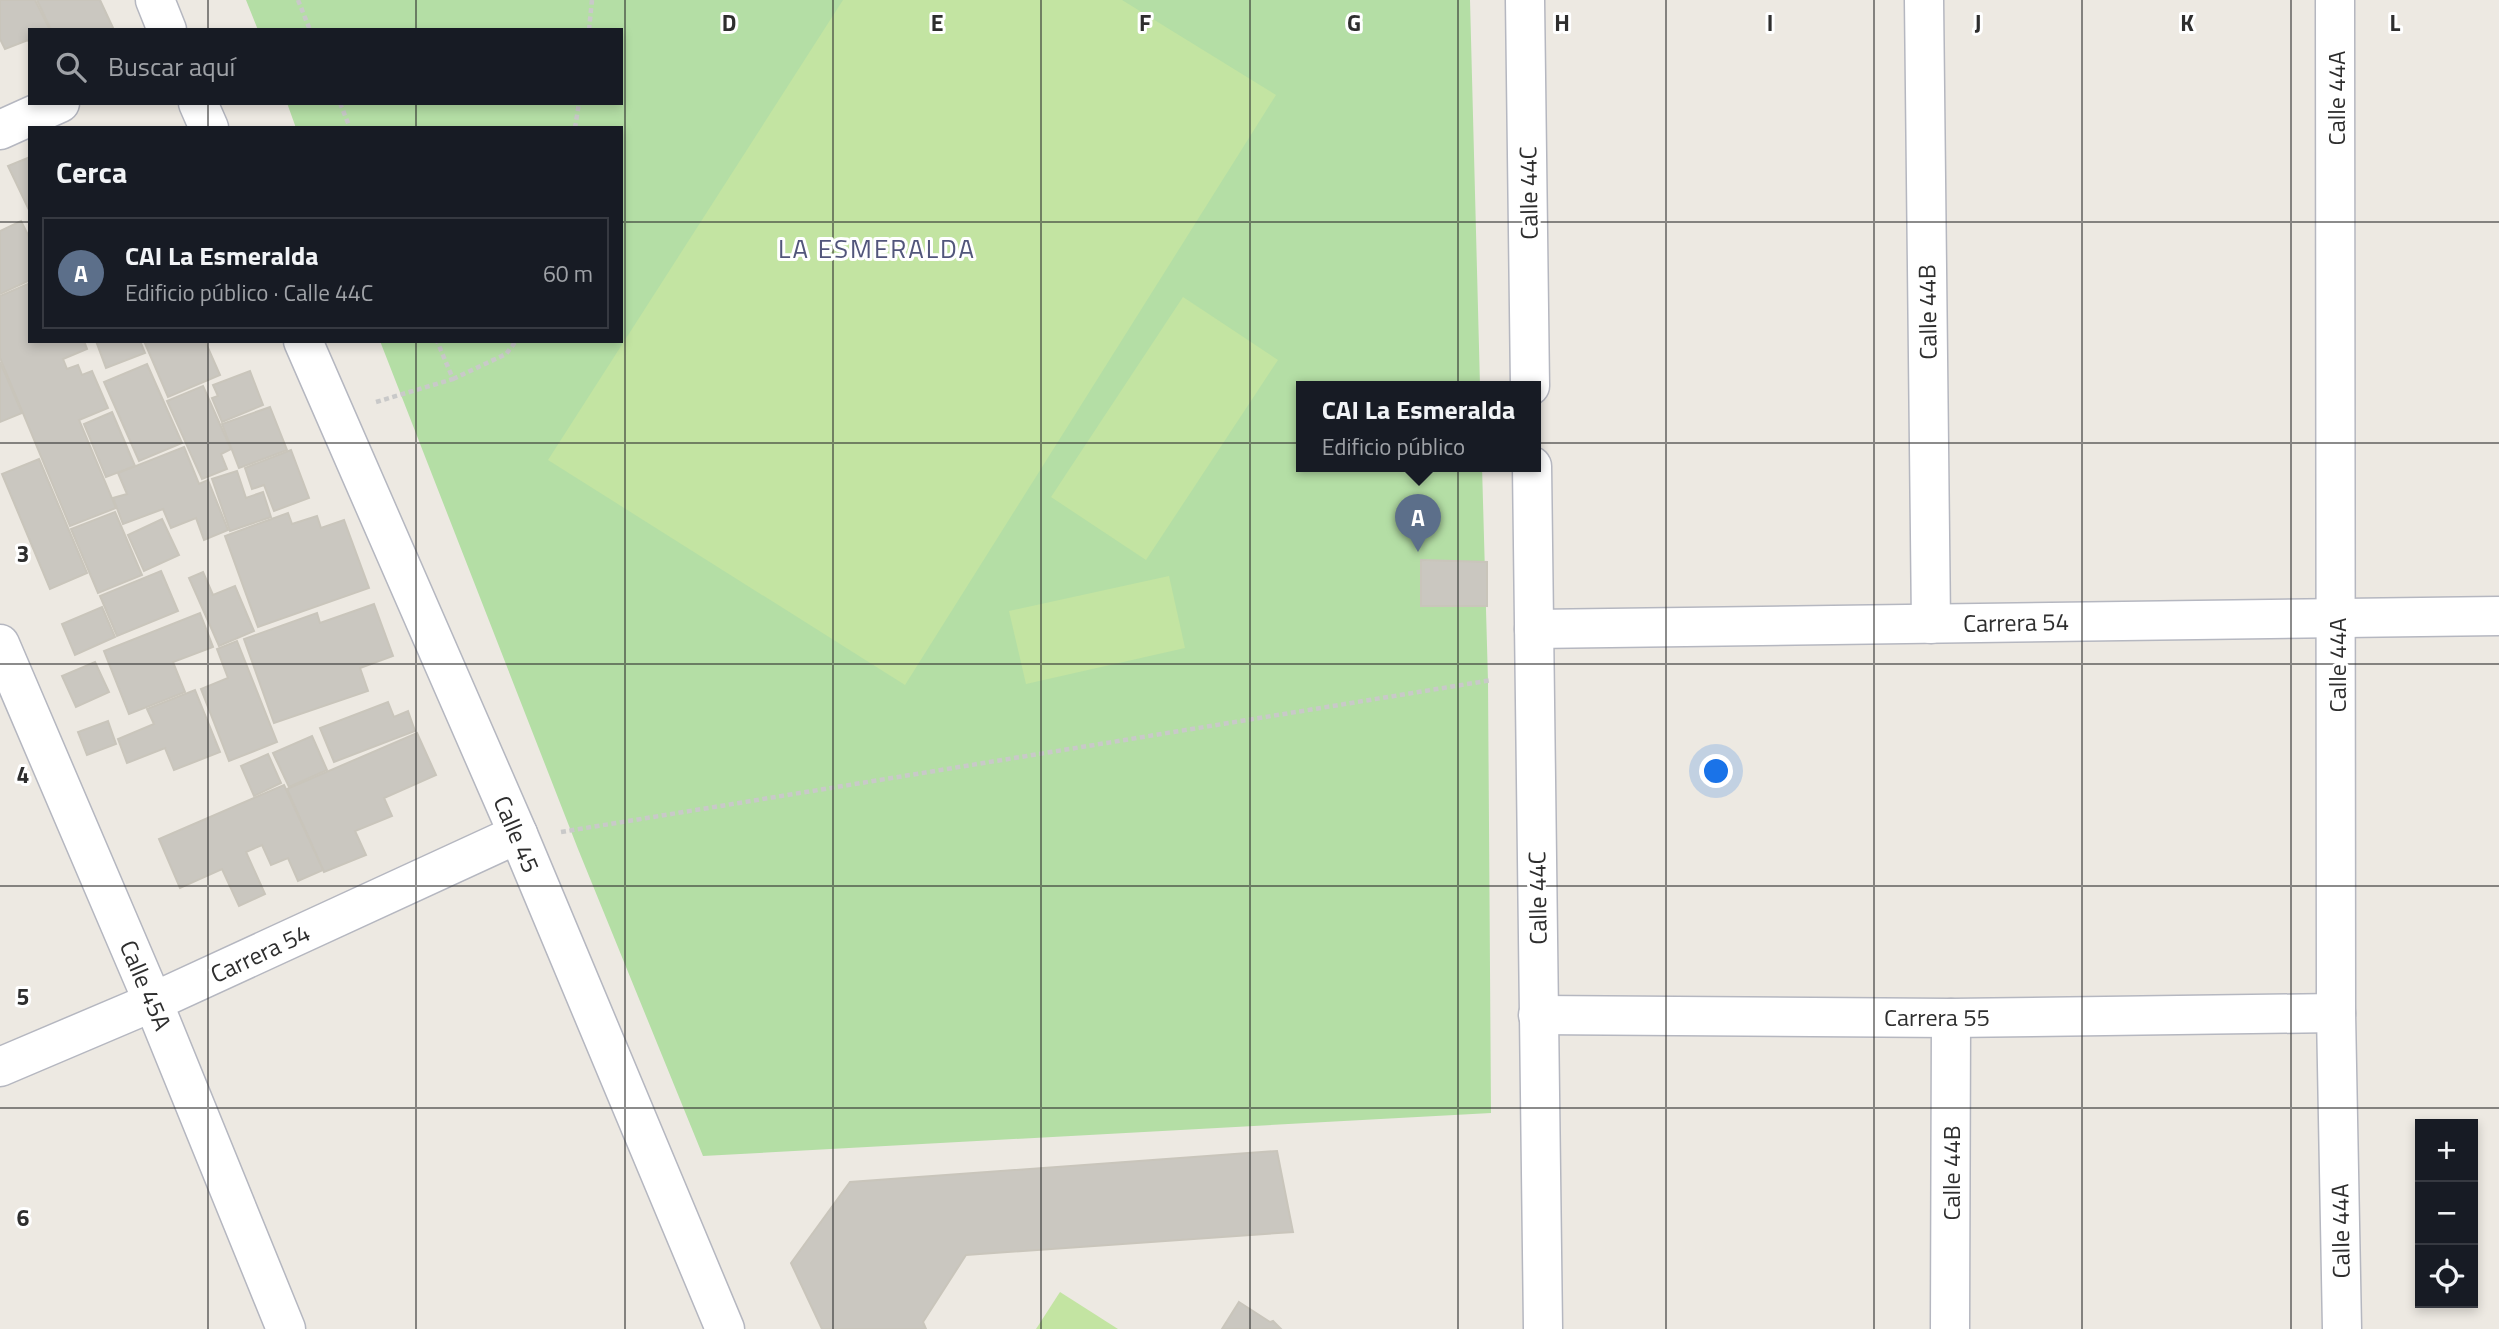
<!DOCTYPE html>
<html lang="es">
<meta charset="utf-8">
<style>
:root{--surface:#171b24;--page:#242831;--text:#f1f3f6;--muted:#9ea1a6;--line:#363941;--accent:#5465e9}
body{margin:0;font-family:"Titillium Web",sans-serif;background:var(--page);color:var(--text)}
.controls{position:absolute;right:21px;bottom:21px;display:grid;overflow:hidden;border-radius:0px;box-shadow:0 4px 10px #0003}
.controls button{width:63px;height:63px;display:grid;place-items:center;padding:0;border:0;border-bottom:2px solid var(--line);background:var(--surface);color:var(--text);font:35px sans-serif}
.you{position:absolute;left:1717px;top:772px;width:24px;height:24px;margin:-18px;border:5px solid #fff;border-radius:50%;background:#1a73e8;box-shadow:0 0 0 10px #1a73e833}
.badge{display:grid;place-items:center;width:46px;height:46px;border-radius:50%;background:var(--accent);color:#fff;font-size:23px;font-weight:700}
.pin{position:absolute;translate:-50% -58px;filter:drop-shadow(0 2px 4px #0008)}
.pin::after{content:'';position:absolute;top:37px;width:24px;height:21px;background:inherit;clip-path:polygon(0 0,100% 0,50% 100%)}
.popup{position:absolute;left:1296px;top:381px;width:245px;height:91px;box-sizing:border-box;display:grid;place-content:center;border-radius:0px;background:var(--surface);filter:drop-shadow(0 2px 5px #0005);font-size:23px;white-space:nowrap;color:var(--muted)}
.popup b{font-size:26px;color:var(--text)}
.popup::after{content:'';position:absolute;left:50%;top:100%;margin-left:-14px;border:14px solid transparent;border-top-color:var(--surface)}
.list{margin:0;padding:0;list-style:none}
h2{display:flex;justify-content:space-between;align-items:center;height:91px;margin:0;padding:0 28px;font-size:30px}
h2 small{font-size:23px;font-weight:400;color:var(--muted)}
.list li{display:grid;grid-template-columns:46px 1fr auto;gap:21px;align-items:center;box-sizing:border-box;height:112px;margin:0 14px 14px;padding:0 14px;border:2px solid var(--line);border-radius:0px}
.list b{display:block;font-size:26px;white-space:nowrap}
.list p{margin:0;font-size:23px;white-space:nowrap;color:var(--muted)}
.list em{font-size:23px;font-style:normal;color:var(--muted)}
.icon{flex:none;width:38px;height:38px;fill:none;stroke:currentColor;stroke-width:2;stroke-linecap:round;stroke-linejoin:round}
.map{position:relative;flex:none;width:2499px;height:1329px;overflow:hidden}
.search{position:absolute;background:var(--surface);box-shadow:0 4px 10px #0003;left:28px;top:28px;width:595px;height:77px;display:flex;align-items:center;gap:18px;box-sizing:border-box;padding:0 24px;border-radius:0px;color:var(--muted);font-size:26px}
.panel{position:absolute;background:var(--surface);box-shadow:0 4px 10px #0003;left:28px;top:126px;width:595px;height:217px;border-radius:0px}
.map>svg:first-child{display:block}
</style>
<div class="map">
<svg width="2499" height="1329" viewBox="0 0 2499 1329">
<rect width="100%" height="100%" fill="#ede9e2"/>
<!-- green -->
<path fill="#b4dea5" d="M 246,0 L 1470,0 L 1480,386 L 1301,386 L 1301,466 L 1482,466 L 1488,681 L 1491,1113 L 703,1156 L 578,849 L 380,341 L 621,341 L 621,128 L 296,128 L 287,103 L 621,103 L 621,30 L 258,30 Z"/>
<!-- pitch -->
<g fill="#c3e4a2">
<path d="M 843,0 L 1122,0 L 1276,95 L 905,685 L 548,460 Z"/>
<path d="M 1183,297 L 1278,360 L 1146,560 L 1051,497 Z"/>
<path d="M 1169,576 L 1185,648 L 1026,684 L 1009,611 Z"/>
<path d="M 1060,1292 L 1118,1329 L 1036,1329 Z"/>
</g>
<!-- building -->
<g fill="#cac7c0" stroke="#c9c5bb" stroke-width="2">
<path d="M 0,0 L 35,0 L 50,30 L 30,30 L 30,44 L 28,40 L 5,49 L 0,39 Z"/>
<path d="M 37,0 L 100,0 L 114,30 L 51,30 Z"/>
<path d="M 30,157 L 30,212 L 8,166 Z"/>
<path d="M 21,221 L 30,239 L 30,280 L 0,294 L 0,231 Z"/>
<path d="M 30,283 L 30,341 L 84,341 L 87,349 L 63,359 L 67,369 L 78,365 L 82,375 L 92,371 L 108,408 L 79,420 L 116,508 L 70,526 L 0,358 L 0,296 Z"/>
<path d="M 96,341 L 140,341 L 145,353 L 106,368 Z"/>
<path d="M 144,341 L 205,341 L 220,375 L 168,397 Z"/>
<path d="M 0,362 L 22,413 L 0,422 Z"/>
<path d="M 147,364 L 182,443 L 139,461 L 104,382 Z"/>
<path d="M 250,371 L 263,405 L 222,422 L 212,398 L 218,396 L 213,385 Z"/>
<path d="M 203,386 L 231,449 L 221,454 L 227,469 L 202,479 L 167,401 Z"/>
<path d="M 270,407 L 287,450 L 239,468 L 222,424 Z"/>
<path d="M 112,412 L 135,466 L 106,477 L 84,424 Z"/>
<path d="M 184,447 L 199,484 L 208,480 L 228,530 L 204,540 L 196,518 L 171,528 L 163,509 L 123,524 L 113,498 L 127,494 L 118,473 Z"/>
<path d="M 291,450 L 309,498 L 274,511 L 264,485 L 252,489 L 245,468 Z"/>
<path d="M 39,459 L 87,573 L 50,589 L 2,474 Z"/>
<path d="M 237,471 L 246,498 L 263,492 L 271,517 L 230,531 L 212,479 Z"/>
<path d="M 115,512 L 142,575 L 98,593 L 71,529 Z"/>
<path d="M 288,513 L 292,524 L 317,516 L 321,528 L 344,520 L 369,588 L 258,627 L 225,536 Z"/>
<path d="M 162,519 L 179,555 L 144,571 L 128,535 Z"/>
<path d="M 1421,560 L 1487,562 L 1487,606 L 1421,606 Z"/>
<path d="M 161,571 L 178,611 L 117,636 L 100,596 Z"/>
<path d="M 203,572 L 213,595 L 235,586 L 254,631 L 219,646 L 189,578 Z"/>
<path d="M 374,604 L 393,656 L 360,668 L 368,691 L 274,723 L 244,639 L 317,613 L 320,623 Z"/>
<path d="M 102,607 L 115,637 L 75,655 L 62,624 Z"/>
<path d="M 200,613 L 213,647 L 173,662 L 185,692 L 129,714 L 104,651 Z"/>
<path d="M 237,641 L 277,742 L 229,761 L 201,689 L 228,678 L 217,649 Z"/>
<path d="M 95,662 L 109,692 L 76,707 L 62,676 Z"/>
<path d="M 195,690 L 220,752 L 174,770 L 165,748 L 127,763 L 118,739 L 154,724 L 147,709 Z"/>
<path d="M 388,702 L 394,717 L 408,711 L 415,731 L 334,762 L 320,728 Z"/>
<path d="M 108,721 L 116,744 L 87,755 L 78,732 Z"/>
<path d="M 417,733 L 436,775 L 384,798 L 392,816 L 355,831 L 366,855 L 324,872 L 287,789 Z"/>
<path d="M 312,736 L 327,770 L 289,787 L 273,753 Z"/>
<path d="M 268,754 L 281,783 L 254,796 L 241,766 Z"/>
<path d="M 284,785 L 323,870 L 298,881 L 288,858 L 271,865 L 262,845 L 246,852 L 265,894 L 239,906 L 222,869 L 180,888 L 159,839 Z"/>
<path d="M 1277,1151 L 1293,1232 L 966,1255 L 923,1322 L 926,1329 L 822,1329 L 791,1263 L 850,1182 Z"/>
<path d="M 1239,1302 L 1270,1322 L 1273,1321 L 1281,1329 L 1222,1329 Z"/>
</g>
<g fill="none" stroke-linecap="round" stroke-linejoin="round">
<defs>
<g id="minor">
<path d="M 155,0 L 167,30"/>
<path d="M 1525,0 L 1530,386"/>
<path d="M 1924,0 L 1931,624"/>
<path d="M 2335,0 L 2336,1013 L 2342,1329"/>
<path d="M 198,103 L 209,128"/>
<path d="M 0,130 L 60,103"/>
<path d="M 303,341 L 518,834 L 725,1329"/>
<path d="M 1532,466 L 1543,1329"/>
<path d="M 1534,629 L 2499,616"/>
<path d="M 0,644 L 153,1002 L 286,1329"/>
<path d="M 1538,1015 L 1951,1018 L 2336,1013"/>
<path d="M 0,1067 L 153,1002 L 518,834"/>
<path d="M 1950,1329 L 1951,1018"/>
</g>
</defs>
<!-- minor casing -->
<use href="#minor" stroke="#b5b7c0" stroke-width="41"/>
<!-- path -->
<g stroke="#c9c9c9" stroke-width="4.5" stroke-dasharray="5 3.5" stroke-linecap="butt">
<path d="M 298,0 L 310,30"/>
<path d="M 589,30 L 592,0"/>
<path d="M 340,103 L 350,128"/>
<path d="M 575,128 L 579,103"/>
<path d="M 453,379 L 506,354 L 516,341"/>
<path d="M 376,402 L 453,379 L 437,341"/>
<path d="M 561,832 L 1492,680"/>
</g>
<!-- minor -->
<use href="#minor" stroke="#fff" stroke-width="38"/>
</g>
<!-- grid -->
<path fill="none" stroke="#2e2e2e" stroke-width="2" stroke-opacity="0.55" d="M 208,0 L 208,30M 416,0 L 416,30M 625,0 L 625,1329M 833,0 L 833,1329M 1041,0 L 1041,1329M 1250,0 L 1250,1329M 1458,0 L 1458,1329M 1666,0 L 1666,1329M 1874,0 L 1874,1329M 2082,0 L 2082,1329M 2291,0 L 2291,1329M 208,103 L 208,128M 416,103 L 416,128M 0,222 L 30,222M 621,222 L 2499,222M 208,341 L 208,1329M 416,341 L 416,1329M 0,443 L 2499,443M 0,664 L 2499,664M 0,886 L 2499,886M 0,1108 L 2499,1108"/>
<g text-anchor="middle" dominant-baseline="central" stroke-width="6" stroke-linejoin="round" paint-order="stroke">
<!-- street labels -->
<g font-size="24" fill="#2e2e2e" stroke="#fff">
<text transform="translate(2336 98) rotate(-90)">Calle 44A</text>
<text transform="translate(1528 193) rotate(-91)">Calle 44C</text>
<text transform="translate(1927 312) rotate(-91)">Calle 44B</text>
<text transform="translate(2016 622) rotate(-1)">Carrera 54</text>
<text transform="translate(2337 665) rotate(-90)">Calle 44A</text>
<text transform="translate(517 834) rotate(67)">Calle 45</text>
<text transform="translate(1537 898) rotate(-91)">Calle 44C</text>
<text transform="translate(260 953) rotate(-25)">Carrera 54</text>
<text transform="translate(146 985) rotate(67)">Calle 45A</text>
<text x="1937" y="1017">Carrera 55</text>
<text transform="translate(1951 1173) rotate(-90)">Calle 44B</text>
<text transform="translate(2340 1231) rotate(-91)">Calle 44A</text>
</g>
<!-- neighbourhood labels -->
<g font-size="26" letter-spacing="2" fill="#52567b" stroke="#fff">
<text x="877" y="248">LA ESMERALDA</text>
</g>
</g>
<g font-size="23" text-anchor="middle" font-weight="bold" fill="#2e2e2e" stroke="#fff" stroke-width="6" stroke-linejoin="round" paint-order="stroke">
<text x="729" y="31">D</text>
<text x="937" y="31">E</text>
<text x="1145" y="31">F</text>
<text x="1354" y="31">G</text>
<text x="1562" y="31">H</text>
<text x="1770" y="31">I</text>
<text x="1978" y="31">J</text>
<text x="2187" y="31">K</text>
<text x="2395" y="31">L</text>
<text x="23" y="562">3</text>
<text x="23" y="783">4</text>
<text x="23" y="1005">5</text>
<text x="23" y="1226">6</text>
</g>
</svg>
<div class="controls">
<button>+</button>
<button>−</button>
<button><svg class="icon" aria-label="locate" viewBox="0 0 24 24"><circle cx="12" cy="12" r="6"/><path d="M12 2v4M12 18v4M2 12h4M18 12h4"/></svg></button>
</div>
<div class="you"></div>
<div class="pin badge" style="left:1418px;top:552px;background:#5c6f8a">A</div>
<div class="popup"><b>CAI La Esmeralda</b>Edificio público</div>
<div class="search"><svg class="icon" aria-label="search" viewBox="0 0 24 24"><circle cx="10" cy="10" r="6"/><path d="M15 15l6 6"/></svg>Buscar aquí</div>
<section class="panel">
<h2>Cerca<small></small></h2>
<ul class="list">
<li><span class="badge" style="background:#5c6f8a">A</span><div><b>CAI La Esmeralda</b><p>Edificio público · Calle 44C</p></div><em>60 m</em></li>
</ul>
</section>
</div>
